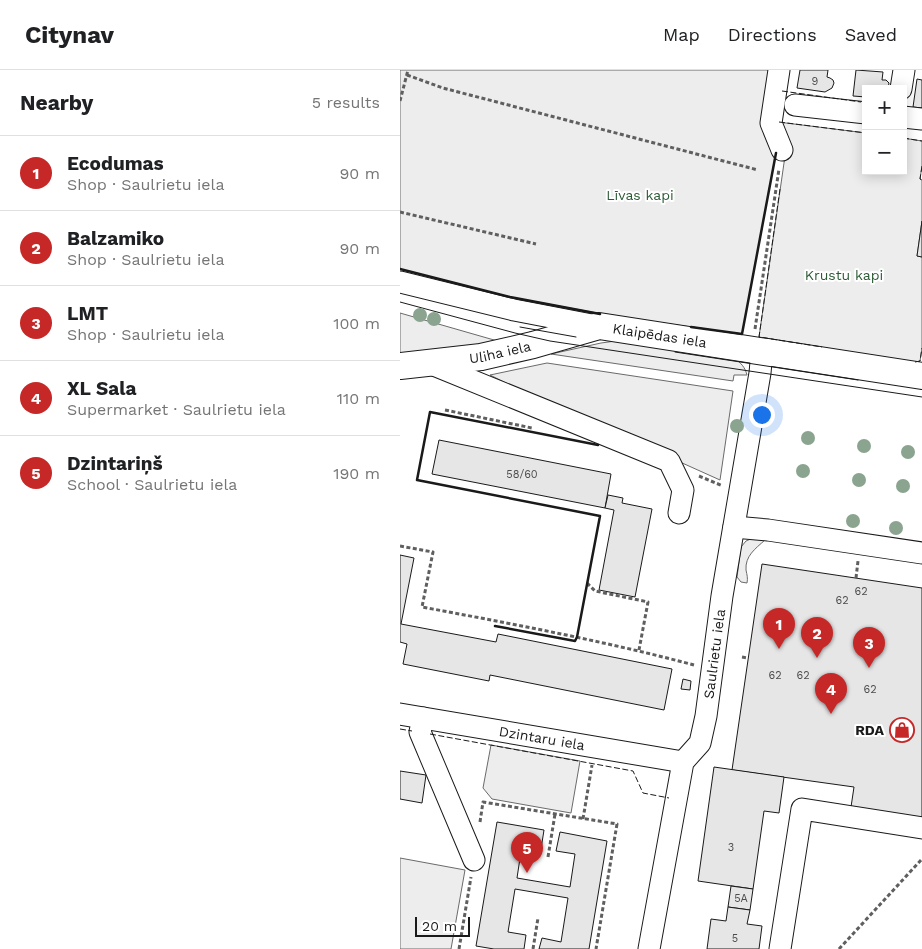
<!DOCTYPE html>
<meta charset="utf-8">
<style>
:root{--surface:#fff;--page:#f2f2f2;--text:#202124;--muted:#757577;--line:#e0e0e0;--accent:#c62828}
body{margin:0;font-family:"Work Sans",sans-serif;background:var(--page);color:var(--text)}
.controls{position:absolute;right:15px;top:15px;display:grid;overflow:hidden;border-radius:0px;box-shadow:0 2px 12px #0003}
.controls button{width:45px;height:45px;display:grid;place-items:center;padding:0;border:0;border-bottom:1px solid var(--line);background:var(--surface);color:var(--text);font:25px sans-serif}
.scale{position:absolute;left:15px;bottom:12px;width:55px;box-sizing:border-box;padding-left:5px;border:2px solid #1a1a1a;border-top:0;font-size:14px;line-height:18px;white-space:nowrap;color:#1a1a1a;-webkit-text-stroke:4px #fff;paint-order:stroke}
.you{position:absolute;left:361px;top:344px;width:18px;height:18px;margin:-12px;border:4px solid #fff;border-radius:50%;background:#1a73e8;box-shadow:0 0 0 8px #1a73e833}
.badge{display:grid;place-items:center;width:32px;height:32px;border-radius:50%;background:var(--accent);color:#fff;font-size:16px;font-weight:700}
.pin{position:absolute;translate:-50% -41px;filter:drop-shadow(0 1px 2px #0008)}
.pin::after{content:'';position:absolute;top:26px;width:18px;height:15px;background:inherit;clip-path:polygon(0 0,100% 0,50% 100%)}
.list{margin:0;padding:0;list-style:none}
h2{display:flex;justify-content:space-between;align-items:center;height:65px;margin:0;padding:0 20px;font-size:21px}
h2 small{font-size:16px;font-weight:400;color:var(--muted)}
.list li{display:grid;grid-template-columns:32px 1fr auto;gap:15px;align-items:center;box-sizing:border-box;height:75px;padding:0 20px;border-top:1px solid var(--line)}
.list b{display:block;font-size:19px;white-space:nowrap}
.list p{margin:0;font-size:16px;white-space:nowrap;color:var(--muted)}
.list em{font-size:16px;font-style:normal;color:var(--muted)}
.map{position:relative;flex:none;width:522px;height:879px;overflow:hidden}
header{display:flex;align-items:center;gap:30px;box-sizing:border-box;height:70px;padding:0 25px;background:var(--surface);border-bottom:1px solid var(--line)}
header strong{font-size:24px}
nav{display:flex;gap:28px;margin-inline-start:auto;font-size:18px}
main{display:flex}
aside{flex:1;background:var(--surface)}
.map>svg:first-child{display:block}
</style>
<header>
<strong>Citynav</strong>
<nav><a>Map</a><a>Directions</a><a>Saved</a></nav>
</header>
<main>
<aside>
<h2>Nearby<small>5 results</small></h2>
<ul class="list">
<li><span class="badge">1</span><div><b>Ecodumas</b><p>Shop · Saulrietu iela</p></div><em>90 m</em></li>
<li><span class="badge">2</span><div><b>Balzamiko</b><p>Shop · Saulrietu iela</p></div><em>90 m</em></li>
<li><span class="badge">3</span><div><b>LMT</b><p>Shop · Saulrietu iela</p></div><em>100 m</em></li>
<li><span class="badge">4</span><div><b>XL Sala</b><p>Supermarket · Saulrietu iela</p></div><em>110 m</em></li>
<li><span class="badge">5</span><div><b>Dzintariņš</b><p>School · Saulrietu iela</p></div><em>190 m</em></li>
</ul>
</aside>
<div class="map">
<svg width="522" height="879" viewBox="0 0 522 879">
<rect width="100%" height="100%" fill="#fff"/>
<!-- green -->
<g fill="#ededed" stroke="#6a6a6a">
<path d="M 0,0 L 371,0 L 377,77 L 342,264 L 219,247 L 110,227 L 0,199 Z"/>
<path d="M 378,52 L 466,63 L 466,101 L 503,101 L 503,68 L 522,71 L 522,96 L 520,109 L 522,110 L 522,151 L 517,186 L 522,187 L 522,278 L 520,291 L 517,293 L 359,267 L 386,79 Z"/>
<path d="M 0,243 L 101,272 L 0,284 Z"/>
<path d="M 223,270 L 334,288 C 341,293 345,297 347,305 L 334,305 L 333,311 L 151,284 L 201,273 Z"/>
<path d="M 147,293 L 333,321 L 320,410 L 120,320 L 90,305 Z"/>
<path d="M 353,468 L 365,470 C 355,479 345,486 346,500 C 347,505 348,508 347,513 L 341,512 L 337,507 L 341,477 L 346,471 Z"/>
<path d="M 91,675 L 180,691 L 171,743 L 92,729 L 83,718 Z"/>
<path d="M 0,788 L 65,800 L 51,879 L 0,879 Z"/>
</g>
<!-- building -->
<g fill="#e6e6e6" stroke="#1a1a1a">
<path d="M 400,0 L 428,0 L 427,7 L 430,8 L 433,10 L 434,13 L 432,18 L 425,22 L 397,18 Z"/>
<path d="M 456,0 L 483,2 L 482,10 L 486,10 L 489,13 L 488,19 L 466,19 L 466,27 L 453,26 Z"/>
<path d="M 517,9 L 522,10 L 522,38 L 513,37 Z"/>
<path d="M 522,151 L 522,187 L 517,186 Z"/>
<path d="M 39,370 L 211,404 L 205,438 L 32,404 Z"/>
<path d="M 208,425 L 223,428 L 222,433 L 252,439 L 235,527 L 199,520 L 214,440 L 205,438 Z"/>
<path d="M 0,485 L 14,488 L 1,554 L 96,572 L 98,564 L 272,599 L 264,640 L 90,605 L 89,611 L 3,594 L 7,574 L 0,572 Z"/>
<path d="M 362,494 L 522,518 L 522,748 L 451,737 L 454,717 L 332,700 Z"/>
<path d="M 283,609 L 291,611 L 290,620 L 281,619 Z"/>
<path d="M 314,697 L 384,707 L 379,743 L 364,741 L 353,819 L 298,811 Z"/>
<path d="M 0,701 L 26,705 L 22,733 L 0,729 Z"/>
<path d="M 97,752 L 144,760 L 141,779 L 122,775 L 117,808 L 170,817 L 175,784 L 156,781 L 160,762 L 207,771 L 189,879 L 139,879 L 142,868 L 161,872 L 168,828 L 115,819 L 108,862 L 126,865 L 124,879 L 94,879 L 76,876 Z"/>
<path d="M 331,816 L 353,819 L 350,840 L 328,837 Z"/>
<path d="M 328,837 L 350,840 L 347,854 L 362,856 L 359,879 L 307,879 L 311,849 L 326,851 Z"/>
</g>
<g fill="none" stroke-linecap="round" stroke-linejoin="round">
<defs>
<g id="minor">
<path d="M 379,0 L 371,53 L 382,80"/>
<path d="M 501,19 L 504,0"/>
<path d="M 395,35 L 466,43"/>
<path d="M 503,47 L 522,49"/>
<path d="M 0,212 L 114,240 L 197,256"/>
<path d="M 29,293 L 269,391 L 283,420 L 279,443"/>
<path d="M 334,457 L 368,460 L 522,483"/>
<path id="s1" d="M 0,644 L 283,692"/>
<path d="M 23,648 L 20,662 L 74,790"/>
<path id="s2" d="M 249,879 L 283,692 L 300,673 L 306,646 L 322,526 L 360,303 L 362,281"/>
<path d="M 380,879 L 402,739 L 522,758"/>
</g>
<g id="major">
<path id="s3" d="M 0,296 L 81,287 L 133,275 L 199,256 L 522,306"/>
</g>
</defs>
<!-- minor casing -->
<use href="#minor" stroke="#1a1a1a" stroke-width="23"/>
<!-- major casing -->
<use href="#major" stroke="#1a1a1a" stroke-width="28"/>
<!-- path -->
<g stroke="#5f5f5f" stroke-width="3" stroke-dasharray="4 2.5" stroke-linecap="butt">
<path d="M 7,5 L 43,18 L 358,100"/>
<path d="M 0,31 L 8,0"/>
<path d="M 0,142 L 136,174"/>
<path d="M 355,259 L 379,99"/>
<path d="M 45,340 L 132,358"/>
<path d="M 299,406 L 323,416"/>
<path d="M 0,476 L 33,482 L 22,537 C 113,554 204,571 294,595"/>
<path d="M 456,508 L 458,491"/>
<path d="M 187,513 L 195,521 L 248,532 L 239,580"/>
<path d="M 342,587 L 348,588"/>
<path d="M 183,749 L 192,695"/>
<path d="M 80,752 L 83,732 L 217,754 L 196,879"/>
<path d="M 148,787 L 155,744"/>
<path d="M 59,879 L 71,807"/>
<path d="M 133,879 L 138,848"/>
<path d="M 439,879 L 522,789"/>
</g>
<!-- minor -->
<use href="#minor" stroke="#fff" stroke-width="21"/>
<!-- major -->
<use href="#major" stroke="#fff" stroke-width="26"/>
<!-- tram -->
<g stroke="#1a1a1a" stroke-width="1">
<path d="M 0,232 L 115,263 L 150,271 L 522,327"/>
<path d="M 120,257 L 176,267"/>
<path d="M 275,282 L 458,310"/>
</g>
<!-- fence -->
<g stroke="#1a1a1a" stroke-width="1" stroke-dasharray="6 2.5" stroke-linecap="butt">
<path d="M 382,21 L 461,32"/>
<path d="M 379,52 L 466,63"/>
<path d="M 503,68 L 522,71"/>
<path d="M 522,96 L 520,109 L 522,110"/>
<path d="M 380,119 L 359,267 L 422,277"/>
<path d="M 515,292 L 520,291 L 522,278"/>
<path d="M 0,659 L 12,661"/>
<path d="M 30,664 L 233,701 L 243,723 L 269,728"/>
</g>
<!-- wall -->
<g stroke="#1a1a1a" stroke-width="2.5">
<path d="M 0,199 L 110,227 L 200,244"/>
<path d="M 291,257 L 342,264 L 376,83"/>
<path d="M 95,556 L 175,571 L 177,567 L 200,446 L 17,410 L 30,342 L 198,375"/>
</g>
</g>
<!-- trees -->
<g fill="#8aa48f">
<circle cx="20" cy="245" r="7"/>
<circle cx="34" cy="249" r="7"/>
<circle cx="337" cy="356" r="7"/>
<circle cx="408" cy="368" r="7"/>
<circle cx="464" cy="376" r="7"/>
<circle cx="508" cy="382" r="7"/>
<circle cx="403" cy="401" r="7"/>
<circle cx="459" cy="410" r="7"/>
<circle cx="503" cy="416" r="7"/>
<circle cx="453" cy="451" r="7"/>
<circle cx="496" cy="458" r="7"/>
</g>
<!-- icons -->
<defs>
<symbol id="shop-ring" viewBox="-11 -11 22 22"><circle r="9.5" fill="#fff" stroke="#c62828" stroke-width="1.5"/><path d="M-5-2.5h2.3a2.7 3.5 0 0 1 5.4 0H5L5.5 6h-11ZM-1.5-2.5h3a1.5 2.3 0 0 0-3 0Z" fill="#c62828"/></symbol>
</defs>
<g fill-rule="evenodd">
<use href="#shop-ring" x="488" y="646" width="28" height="28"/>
</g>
<g text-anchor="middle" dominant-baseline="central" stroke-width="4" stroke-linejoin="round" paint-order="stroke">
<!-- number labels -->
<g font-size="11" fill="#4d4d4d">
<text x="415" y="11">9</text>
<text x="122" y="404">58/60</text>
<text x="461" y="521">62</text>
<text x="442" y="530">62</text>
<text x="375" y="605">62</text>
<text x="403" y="605">62</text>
<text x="470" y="619">62</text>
<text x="331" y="777">3</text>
<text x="341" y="828">5A</text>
<text x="335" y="868">5</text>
</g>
<!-- park labels -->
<g font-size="14" fill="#2b5a34" stroke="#fff">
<text x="240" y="125">Līvas kapi</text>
<text x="444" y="205">Krustu kapi</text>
</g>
<!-- street labels -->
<g font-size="14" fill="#1a1a1a" stroke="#fff">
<text stroke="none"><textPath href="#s3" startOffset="265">Klaipēdas iela</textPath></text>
<text stroke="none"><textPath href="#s3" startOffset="101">Uliha iela</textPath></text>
<text stroke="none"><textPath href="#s2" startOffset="306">Saulrietu iela</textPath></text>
<text stroke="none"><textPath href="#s1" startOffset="144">Dzintaru iela</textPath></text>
</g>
<!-- poi labels -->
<g font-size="14" font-weight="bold" fill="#1a1a1a" stroke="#fff" text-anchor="end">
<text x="484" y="660">RDA</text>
</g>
</g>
</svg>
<div class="controls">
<button>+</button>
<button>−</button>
</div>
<div class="scale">20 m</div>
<div class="you"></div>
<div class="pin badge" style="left:379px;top:579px">1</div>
<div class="pin badge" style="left:417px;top:588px">2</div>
<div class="pin badge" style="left:469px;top:598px">3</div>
<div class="pin badge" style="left:431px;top:644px">4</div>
<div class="pin badge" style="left:127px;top:803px">5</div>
</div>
</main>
